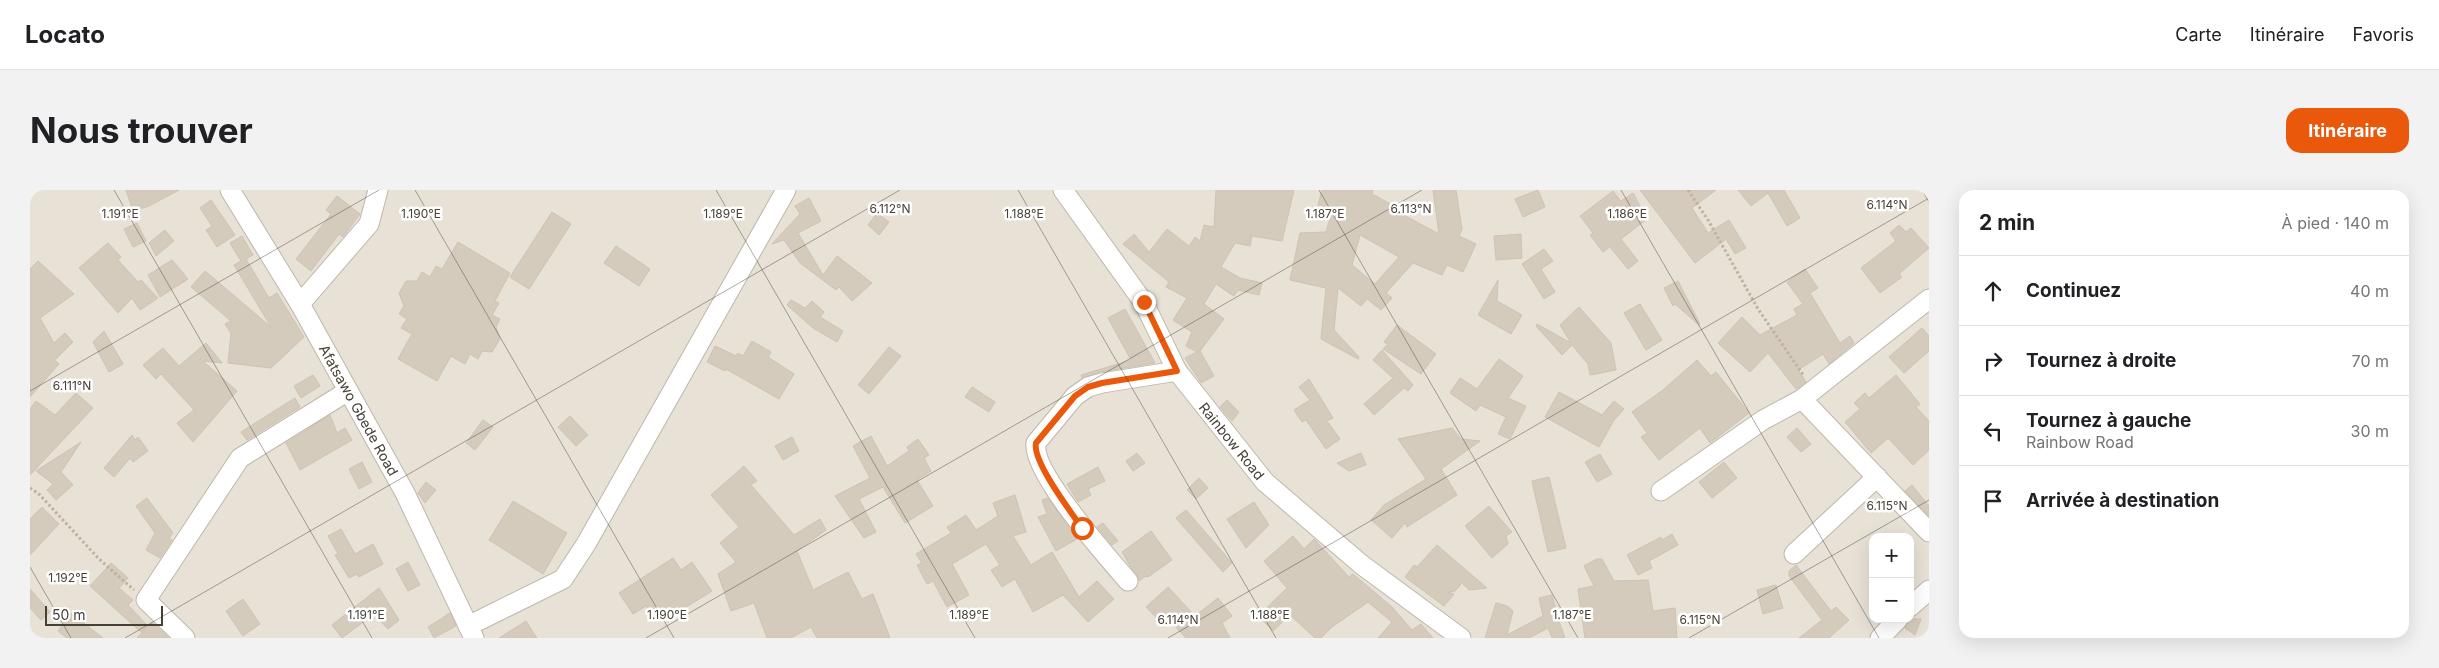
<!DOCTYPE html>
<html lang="fr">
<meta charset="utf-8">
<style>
:root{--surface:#fff;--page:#f2f2f2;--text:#202124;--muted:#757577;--line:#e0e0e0;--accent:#ea580c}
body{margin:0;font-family:Inter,sans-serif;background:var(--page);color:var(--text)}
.controls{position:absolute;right:15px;bottom:15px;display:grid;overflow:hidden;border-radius:10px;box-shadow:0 5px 20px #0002}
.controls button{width:45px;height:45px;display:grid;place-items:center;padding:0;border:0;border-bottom:1px solid var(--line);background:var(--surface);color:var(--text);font:25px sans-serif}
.scale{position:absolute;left:15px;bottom:12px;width:118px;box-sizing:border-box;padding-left:5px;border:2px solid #464037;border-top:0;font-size:14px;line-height:18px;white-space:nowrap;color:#464037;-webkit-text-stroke:4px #fff;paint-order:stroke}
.stop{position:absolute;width:15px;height:15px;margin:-11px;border:4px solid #ea580c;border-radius:50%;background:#fff}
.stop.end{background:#ea580c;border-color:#fff;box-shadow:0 1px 5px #0008}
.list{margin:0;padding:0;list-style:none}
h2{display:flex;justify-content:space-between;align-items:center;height:65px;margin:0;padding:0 20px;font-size:21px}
h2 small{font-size:16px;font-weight:400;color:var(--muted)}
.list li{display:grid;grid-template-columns:32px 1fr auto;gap:15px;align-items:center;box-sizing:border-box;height:70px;padding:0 20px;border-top:1px solid var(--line)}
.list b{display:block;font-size:19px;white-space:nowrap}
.list p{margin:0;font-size:16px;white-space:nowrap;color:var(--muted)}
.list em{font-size:16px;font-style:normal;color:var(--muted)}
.icon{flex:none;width:28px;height:28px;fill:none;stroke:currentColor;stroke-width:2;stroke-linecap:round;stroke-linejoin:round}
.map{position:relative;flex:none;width:1899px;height:448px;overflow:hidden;border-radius:15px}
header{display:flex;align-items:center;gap:30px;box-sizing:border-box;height:70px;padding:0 25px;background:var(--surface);border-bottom:1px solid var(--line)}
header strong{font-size:24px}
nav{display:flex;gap:28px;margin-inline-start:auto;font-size:18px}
.intro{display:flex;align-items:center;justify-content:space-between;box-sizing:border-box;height:120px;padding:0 30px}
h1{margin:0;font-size:35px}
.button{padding:12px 22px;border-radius:15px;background:var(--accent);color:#fff;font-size:18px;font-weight:700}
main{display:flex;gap:30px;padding:0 30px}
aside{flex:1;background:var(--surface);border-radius:15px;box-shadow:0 5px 20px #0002}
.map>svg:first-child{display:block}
</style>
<header>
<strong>Locato</strong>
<nav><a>Carte</a><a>Itinéraire</a><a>Favoris</a></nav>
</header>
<div class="intro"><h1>Nous trouver</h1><a class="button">Itinéraire</a></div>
<main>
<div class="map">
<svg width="1899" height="448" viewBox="0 0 1899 448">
<rect width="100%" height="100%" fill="#f3efe8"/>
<!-- residential -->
<path fill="#e7e1d6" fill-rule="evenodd" d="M 0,0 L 1899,0 L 1899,448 L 0,448 ZM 1843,347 L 1880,347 L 1880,429 L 1843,429 Z"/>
<!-- building -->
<g fill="#d5cbbd" stroke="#cfc2b1" fill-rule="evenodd">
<path d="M 96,0 L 149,0 L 119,16 L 103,21 Z"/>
<path d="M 1186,0 L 1264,0 L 1252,51 L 1222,46 L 1220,56 L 1205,53 L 1191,77 L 1210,88 L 1232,93 L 1229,105 L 1208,100 L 1204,106 L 1186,94 L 1174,114 L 1194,129 L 1170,161 L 1184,186 L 1171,193 L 1155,168 L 1167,162 L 1156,156 L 1162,142 L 1143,130 L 1157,108 L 1136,97 L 1139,92 L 1093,54 L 1104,44 L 1119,62 L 1137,39 L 1159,56 L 1165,47 L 1170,51 L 1174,35 L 1184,37 Z"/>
<path d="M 1292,0 L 1343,0 L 1342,4 L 1370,19 L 1368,22 L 1409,44 L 1403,0 L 1426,0 L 1432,39 L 1429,46 L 1446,54 L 1433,82 L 1417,75 L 1412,85 L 1383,73 L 1356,103 L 1362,108 L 1351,120 L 1337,109 L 1331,116 L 1308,98 L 1304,140 L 1329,167 L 1328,169 L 1291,149 L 1296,98 L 1260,90 L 1270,43 L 1296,42 L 1303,18 L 1288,15 ZM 1330,45 L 1369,67 L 1345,94 L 1322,75 Z"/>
<path d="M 1508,0 L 1515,17 L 1493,27 L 1485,9 Z"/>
<path d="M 1610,0 L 1686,0 L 1662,18 L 1678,43 L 1699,30 L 1716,58 L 1705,64 L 1696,49 L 1665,73 Z"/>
<path d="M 1708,0 L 1754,0 L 1770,28 L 1757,36 L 1738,3 L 1721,16 Z"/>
<path d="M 1583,1 L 1591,11 L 1603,3 L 1617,29 L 1591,49 L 1608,71 L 1598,79 L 1580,57 L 1573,62 L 1560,45 L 1563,43 L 1550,26 Z"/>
<path d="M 307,6 L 330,24 L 313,47 L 309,44 L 281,81 L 266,69 L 301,24 L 296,20 Z"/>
<path d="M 779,8 L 791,31 L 768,43 L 793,85 L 807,66 L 842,93 L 822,111 L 809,97 L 806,100 L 770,73 L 754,50 L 742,54 L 770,24 L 765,16 Z"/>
<path d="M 181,10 L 205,45 L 187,57 L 176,40 L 182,36 L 170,18 Z"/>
<path d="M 522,22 L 541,34 L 499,99 L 480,87 Z"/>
<path d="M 847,23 L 859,32 L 849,45 L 838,35 Z"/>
<path d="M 107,33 L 116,51 L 103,57 L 94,39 Z"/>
<path d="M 1869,35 L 1876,42 L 1881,38 L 1899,58 L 1869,84 L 1872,87 L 1850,103 L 1831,78 L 1866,51 L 1860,43 Z"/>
<path d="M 135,40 L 144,51 L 126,66 L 119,53 Z"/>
<path d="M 1491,44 L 1492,68 L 1466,70 L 1464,46 Z"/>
<path d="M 212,46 L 223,65 L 216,69 L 239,108 L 247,103 L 274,147 L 241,178 L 198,173 L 201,143 L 195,134 L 201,131 L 161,97 L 175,81 L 241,137 L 204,75 L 211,71 L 200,53 Z"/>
<path d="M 428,52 L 480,83 L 465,111 L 469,113 L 462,125 L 470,129 L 466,137 L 470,149 L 462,162 L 452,161 L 448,169 L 440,164 L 435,174 L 421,166 L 407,191 L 368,169 L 382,144 L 371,138 L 377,129 L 369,124 L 374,116 L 369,103 L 376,91 L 387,91 L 392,82 L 400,87 L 406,76 L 412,79 Z"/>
<path d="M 78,53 L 91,67 L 88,70 L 108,92 L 111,90 L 128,108 L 110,120 L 102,108 L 88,123 L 49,78 Z"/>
<path d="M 586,56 L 620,79 L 609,96 L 574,73 Z"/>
<path d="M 1514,59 L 1523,71 L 1511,79 L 1525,102 L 1514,109 L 1492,74 Z"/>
<path d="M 142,70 L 158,89 L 130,107 L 118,85 Z"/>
<path d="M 8,71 L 44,104 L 10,128 L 24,153 L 35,143 L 43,152 L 25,170 L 29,174 L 0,207 L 0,79 Z"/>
<path d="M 1775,79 L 1788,98 L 1780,103 L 1810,153 L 1820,146 L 1824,153 L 1799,174 L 1793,164 L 1768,180 L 1776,192 L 1766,199 L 1738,163 L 1720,182 L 1688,153 L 1712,127 L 1730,145 L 1767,125 L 1764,119 L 1773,114 L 1757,92 Z"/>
<path d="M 1468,90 L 1467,111 L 1492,125 L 1481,144 L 1448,125 Z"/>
<path d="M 1648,91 L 1670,134 L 1669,135 L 1645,114 L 1643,116 L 1634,98 Z"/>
<path d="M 761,110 L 775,118 L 782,111 L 794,122 L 790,127 L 813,141 L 807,152 L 783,138 L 757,115 Z"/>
<path d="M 1610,114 L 1632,150 L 1616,160 L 1594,123 Z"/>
<path d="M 1549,117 L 1581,153 L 1586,180 L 1560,185 L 1558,174 L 1542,155 L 1532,165 L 1506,136 L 1507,134 L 1541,153 L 1530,135 Z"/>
<path d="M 1095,119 L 1125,173 L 1070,182 L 1052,188 L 1051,185 L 1101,170 L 1078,128 Z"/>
<path d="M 1367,135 L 1406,164 L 1391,184 L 1353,159 L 1358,154 L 1354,152 Z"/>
<path d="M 1892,138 L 1899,146 L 1899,161 L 1874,183 L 1859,167 Z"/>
<path d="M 74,141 L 93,174 L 79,182 L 63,152 Z"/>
<path d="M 722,151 L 741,162 L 738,167 L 764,184 L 749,209 L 696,179 L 695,181 L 677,172 L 685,156 L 706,166 L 708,163 L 713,166 Z"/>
<path d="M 176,153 L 192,173 L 173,171 L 207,201 L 163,252 L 147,233 L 164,220 L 131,184 L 126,189 L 113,175 L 133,158 L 149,176 Z"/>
<path d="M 859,157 L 871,166 L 839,204 L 828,195 Z"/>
<path d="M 1352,160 L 1383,195 L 1378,201 L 1374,198 L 1344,225 L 1334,214 L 1363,188 L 1343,170 Z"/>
<path d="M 1469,169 L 1493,186 L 1478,208 L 1496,216 L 1480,249 L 1468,244 L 1476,227 L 1450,215 L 1446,221 L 1420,203 L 1430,188 L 1447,199 Z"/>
<path d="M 1667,170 L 1681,186 L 1686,182 L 1719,223 L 1680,253 L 1670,238 L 1629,270 L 1611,247 L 1617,243 L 1602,222 L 1633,200 Z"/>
<path d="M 283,185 L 290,196 L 271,208 L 264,196 Z"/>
<path d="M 1866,185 L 1890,214 L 1886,217 L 1899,231 L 1899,260 L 1883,275 L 1858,248 L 1841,263 L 1815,232 L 1830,219 L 1824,213 L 1835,203 L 1839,208 Z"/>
<path d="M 1279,189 L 1303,228 L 1297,231 L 1310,249 L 1296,259 L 1276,230 L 1272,232 L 1264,220 L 1280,210 L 1269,197 Z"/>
<path d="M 942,197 L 965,212 L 959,222 L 935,207 Z"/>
<path d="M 1529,202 L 1572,225 L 1584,211 L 1594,219 L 1584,230 L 1569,257 L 1515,227 Z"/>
<path d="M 46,203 L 63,218 L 0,285 L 0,219 L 6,211 L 25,225 Z"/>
<path d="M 265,208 L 270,217 L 217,250 L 211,242 Z"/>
<path d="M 1197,210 L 1209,222 L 1202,231 L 1190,217 Z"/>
<path d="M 300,225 L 307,243 L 315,238 L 322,250 L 270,280 L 256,253 Z"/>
<path d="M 540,226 L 558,245 L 546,256 L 528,237 Z"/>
<path d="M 453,230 L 463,237 L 445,260 L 436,253 Z"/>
<path d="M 1422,238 L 1431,249 L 1450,251 L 1411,279 L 1427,305 L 1377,337 L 1375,333 L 1362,348 L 1341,330 L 1354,315 L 1396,289 L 1368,249 Z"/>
<path d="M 1767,238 L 1781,254 L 1771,262 L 1757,247 Z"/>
<path d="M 102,245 L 105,250 L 108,247 L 118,261 L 103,272 L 100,268 L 84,287 L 74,278 Z"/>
<path d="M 841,246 L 857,276 L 879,261 L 877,257 L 888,249 L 899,265 L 894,268 L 901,281 L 887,290 L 903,316 L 875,333 L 853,297 L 829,309 L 846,342 L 834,348 L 805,306 L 840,288 L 823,256 Z"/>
<path d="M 762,247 L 769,261 L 753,270 L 745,256 Z"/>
<path d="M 51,252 L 31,282 L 43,295 L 26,310 L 17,300 L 23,294 L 6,281 Z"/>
<path d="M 1107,263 L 1115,273 L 1103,281 L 1096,271 Z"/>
<path d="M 1331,263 L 1336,275 L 1319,281 L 1307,273 Z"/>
<path d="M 1570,264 L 1582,284 L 1567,292 L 1555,272 Z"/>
<path d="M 332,272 L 342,292 L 329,299 L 319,279 Z"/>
<path d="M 1694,272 L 1707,288 L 1682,308 L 1669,292 Z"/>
<path d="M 714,276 L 727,291 L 721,295 L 764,345 L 790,329 L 796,340 L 767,361 L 783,400 L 818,382 L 832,409 L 843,404 L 860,448 L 787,448 L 781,437 L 761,448 L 737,448 L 724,413 L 701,421 L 688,384 L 706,372 L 690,353 L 709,337 L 681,305 Z"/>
<path d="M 1068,277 L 1075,291 L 1058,299 L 1061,305 L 1048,312 L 1037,294 Z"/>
<path d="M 1519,287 L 1536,358 L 1518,362 L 1502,291 Z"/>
<path d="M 1169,288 L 1178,298 L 1166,309 L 1157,300 Z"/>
<path d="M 396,292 L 406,300 L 395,313 L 388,303 Z"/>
<path d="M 1882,295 L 1899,316 L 1899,326 L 1875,301 Z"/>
<path d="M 985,305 L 996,342 L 983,346 L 1001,375 L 1022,362 L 1049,407 L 1067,391 L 1084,409 L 1058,432 L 1033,405 L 1003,422 L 985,389 L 972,397 L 961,380 L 970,375 L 956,354 L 922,374 L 939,405 L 917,417 L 903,391 L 897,394 L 887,375 L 892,373 L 886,364 L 921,343 L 917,337 L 936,325 L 946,340 L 968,326 L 963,313 Z"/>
<path d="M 117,308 L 143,343 L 139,348 L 142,350 L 130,368 L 116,360 L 125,343 L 106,316 Z"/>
<path d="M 1018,308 L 1047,349 L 1026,361 L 1008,327 L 1017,324 L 1012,310 Z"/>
<path d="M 483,311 L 537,343 L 513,384 L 459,350 Z"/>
<path d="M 1224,312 L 1239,335 L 1216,358 L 1197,329 Z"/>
<path d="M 1459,316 L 1482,342 L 1476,346 L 1478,354 L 1462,368 L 1435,336 Z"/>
<path d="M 12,317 L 29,334 L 0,365 L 0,329 Z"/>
<path d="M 1156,320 L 1202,373 L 1193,382 L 1146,328 Z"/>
<path d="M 1073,333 L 1088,351 L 1082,355 L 1067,337 Z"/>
<path d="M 311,339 L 325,364 L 343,354 L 353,374 L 329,387 L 327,384 L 319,388 L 305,365 L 308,364 L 298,346 Z"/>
<path d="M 1121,341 L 1142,370 L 1118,387 L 1116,386 L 1109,391 L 1092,362 Z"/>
<path d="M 1642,344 L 1648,355 L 1619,371 L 1622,378 L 1608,385 L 1597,365 L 1631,347 L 1632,350 Z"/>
<path d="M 1263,346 L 1274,359 L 1284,349 L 1319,387 L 1323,384 L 1362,417 L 1382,440 L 1391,434 L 1403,448 L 1348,448 L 1362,432 L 1338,412 L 1302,437 L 1291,448 L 1285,448 L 1260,425 L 1243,441 L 1228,426 L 1257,398 L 1234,371 Z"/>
<path d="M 1407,355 L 1437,381 L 1457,398 L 1439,400 L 1432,393 L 1425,401 L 1418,402 L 1424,404 L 1414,416 L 1375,387 L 1384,375 L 1387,377 Z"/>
<path d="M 643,368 L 651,380 L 662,372 L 682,401 L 645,424 L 639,415 L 625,427 L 616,416 L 603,424 L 589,403 Z"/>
<path d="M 1567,369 L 1572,369 L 1584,391 L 1618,390 L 1623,421 L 1645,418 L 1647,448 L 1555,448 L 1548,399 L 1564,396 L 1554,376 Z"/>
<path d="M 378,372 L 390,395 L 378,401 L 366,379 Z"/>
<path d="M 81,373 L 98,388 L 89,398 L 103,410 L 98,415 L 118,436 L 112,443 L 60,396 Z"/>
<path d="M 1766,375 L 1801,421 L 1806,417 L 1819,430 L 1799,448 L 1769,448 L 1792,430 L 1759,386 L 1759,381 Z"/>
<path d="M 1746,395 L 1753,418 L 1733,424 L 1727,400 Z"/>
<path d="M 1138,397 L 1165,426 L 1188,408 L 1202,426 L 1192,433 L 1200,448 L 1156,448 L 1139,430 L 1133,435 L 1116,417 Z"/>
<path d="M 349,398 L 369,430 L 358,439 L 344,424 L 312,448 L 302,435 Z"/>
<path d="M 0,399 L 20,422 L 11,430 L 0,418 Z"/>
<path d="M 1522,405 L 1528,427 L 1534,429 L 1529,431 L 1535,448 L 1522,448 L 1518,438 L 1499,448 L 1455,448 L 1466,413 L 1477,416 L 1483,421 L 1477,445 L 1513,426 L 1509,408 Z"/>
<path d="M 213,409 L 230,434 L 213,446 L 196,421 Z"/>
<path d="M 41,423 L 73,448 L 37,448 L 28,441 Z"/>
<path d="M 420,423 L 426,436 L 404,448 L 398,437 Z"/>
<path d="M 1879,429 L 1891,429 L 1885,445 L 1875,438 Z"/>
<path d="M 496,431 L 507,448 L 469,448 Z"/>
<path d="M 122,432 L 139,448 L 107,448 Z"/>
</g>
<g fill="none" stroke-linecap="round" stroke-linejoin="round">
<defs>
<g id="street">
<path d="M 200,0 L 270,114 L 375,303 L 444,448"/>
<path d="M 1033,0 L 1114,113 L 1147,181 L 1235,292 L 1332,375 L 1431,448"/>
<path d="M 270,114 L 339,34 L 348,0"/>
<path d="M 1772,209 L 1899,342"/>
<path d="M 1631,301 L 1733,230 L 1772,209 L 1899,109"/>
<path d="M 1764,364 L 1847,287"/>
<path d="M 1098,391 C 1078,368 1001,281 1006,253 L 1045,206 L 1058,197 L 1072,193 L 1147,181"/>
<path d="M 1880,417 L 1899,400"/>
<path d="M 438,436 L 533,389 L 556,354 L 756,0"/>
<path d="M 155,448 L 116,410 L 210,268 L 318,201"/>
<path d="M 1850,448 L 1868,429"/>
</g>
</defs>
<!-- street casing -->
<use href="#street" stroke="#beb7aa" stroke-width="21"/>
<!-- path -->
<g stroke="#c0b29c" stroke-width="3" stroke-dasharray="2.5 2.5" stroke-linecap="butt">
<path d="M 1658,0 L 1678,30 L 1728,119 L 1774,186"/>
<path d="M 0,298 L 8,303 L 69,369 L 104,400"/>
</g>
<!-- street -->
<use href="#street" stroke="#fff" stroke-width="19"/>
</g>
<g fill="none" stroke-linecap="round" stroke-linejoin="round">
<!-- route -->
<path stroke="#ea580c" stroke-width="6" d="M 1052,338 C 1041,322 1002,271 1006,253 L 1045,206 L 1058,197 L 1072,193 L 1147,181 L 1114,112"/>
</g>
<!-- ticks -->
<path fill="none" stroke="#464037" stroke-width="1" stroke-opacity="0.45" d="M 84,0 L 342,448M 385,0 L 644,448M 686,0 L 945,448M 988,0 L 1246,448M 1289,0 L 1548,448M 1591,0 L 1849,448M 1892,0 L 1899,12M 0,201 L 349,0M 0,377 L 41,448M 95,448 L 870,0M 616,448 L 1392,0M 1138,448 L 1899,8M 1659,448 L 1899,310"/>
<g text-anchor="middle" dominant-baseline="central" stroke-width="5" stroke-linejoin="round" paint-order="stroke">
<!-- street labels -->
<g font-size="14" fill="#464037" stroke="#fff">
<text transform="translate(329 220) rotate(61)">Afatsawo Gbede Road</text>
<text transform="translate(1202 251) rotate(51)">Rainbow Road</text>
</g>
</g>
<g font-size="12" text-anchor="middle" fill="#464037" stroke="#fff" stroke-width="5" stroke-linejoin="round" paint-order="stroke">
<text x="1857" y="19">6.114°N</text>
<text x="860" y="23">6.112°N</text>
<text x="1381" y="23">6.113°N</text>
<text x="1295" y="28">1.187°E</text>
<text x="1597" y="28">1.186°E</text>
<text x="90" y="28">1.191°E</text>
<text x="391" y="28">1.190°E</text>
<text x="693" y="28">1.189°E</text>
<text x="994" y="28">1.188°E</text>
<text x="42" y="200">6.111°N</text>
<text x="1857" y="320">6.115°N</text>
<text x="38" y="392">1.192°E</text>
<text x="336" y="429">1.191°E</text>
<text x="637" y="429">1.190°E</text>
<text x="939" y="429">1.189°E</text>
<text x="1240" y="429">1.188°E</text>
<text x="1542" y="429">1.187°E</text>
<text x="1148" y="434">6.114°N</text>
<text x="1670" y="434">6.115°N</text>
</g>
</svg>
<div class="controls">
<button>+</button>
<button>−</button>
</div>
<div class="scale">50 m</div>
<div class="stop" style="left:1052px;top:338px"></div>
<div class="stop end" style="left:1114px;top:112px"></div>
</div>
<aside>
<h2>2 min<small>À pied · 140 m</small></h2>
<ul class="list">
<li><svg class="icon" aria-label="ahead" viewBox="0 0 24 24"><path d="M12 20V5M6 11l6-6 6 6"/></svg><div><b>Continuez</b></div><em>40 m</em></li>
<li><svg class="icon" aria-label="right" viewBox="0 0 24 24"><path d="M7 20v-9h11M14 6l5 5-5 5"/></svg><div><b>Tournez à droite</b></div><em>70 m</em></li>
<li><svg class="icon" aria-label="left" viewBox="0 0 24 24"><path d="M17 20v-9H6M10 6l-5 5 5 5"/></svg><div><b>Tournez à gauche</b><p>Rainbow Road</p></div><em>30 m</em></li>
<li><svg class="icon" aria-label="arrive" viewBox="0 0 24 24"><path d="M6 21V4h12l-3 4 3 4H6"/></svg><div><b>Arrivée à destination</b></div></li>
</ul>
</aside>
</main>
